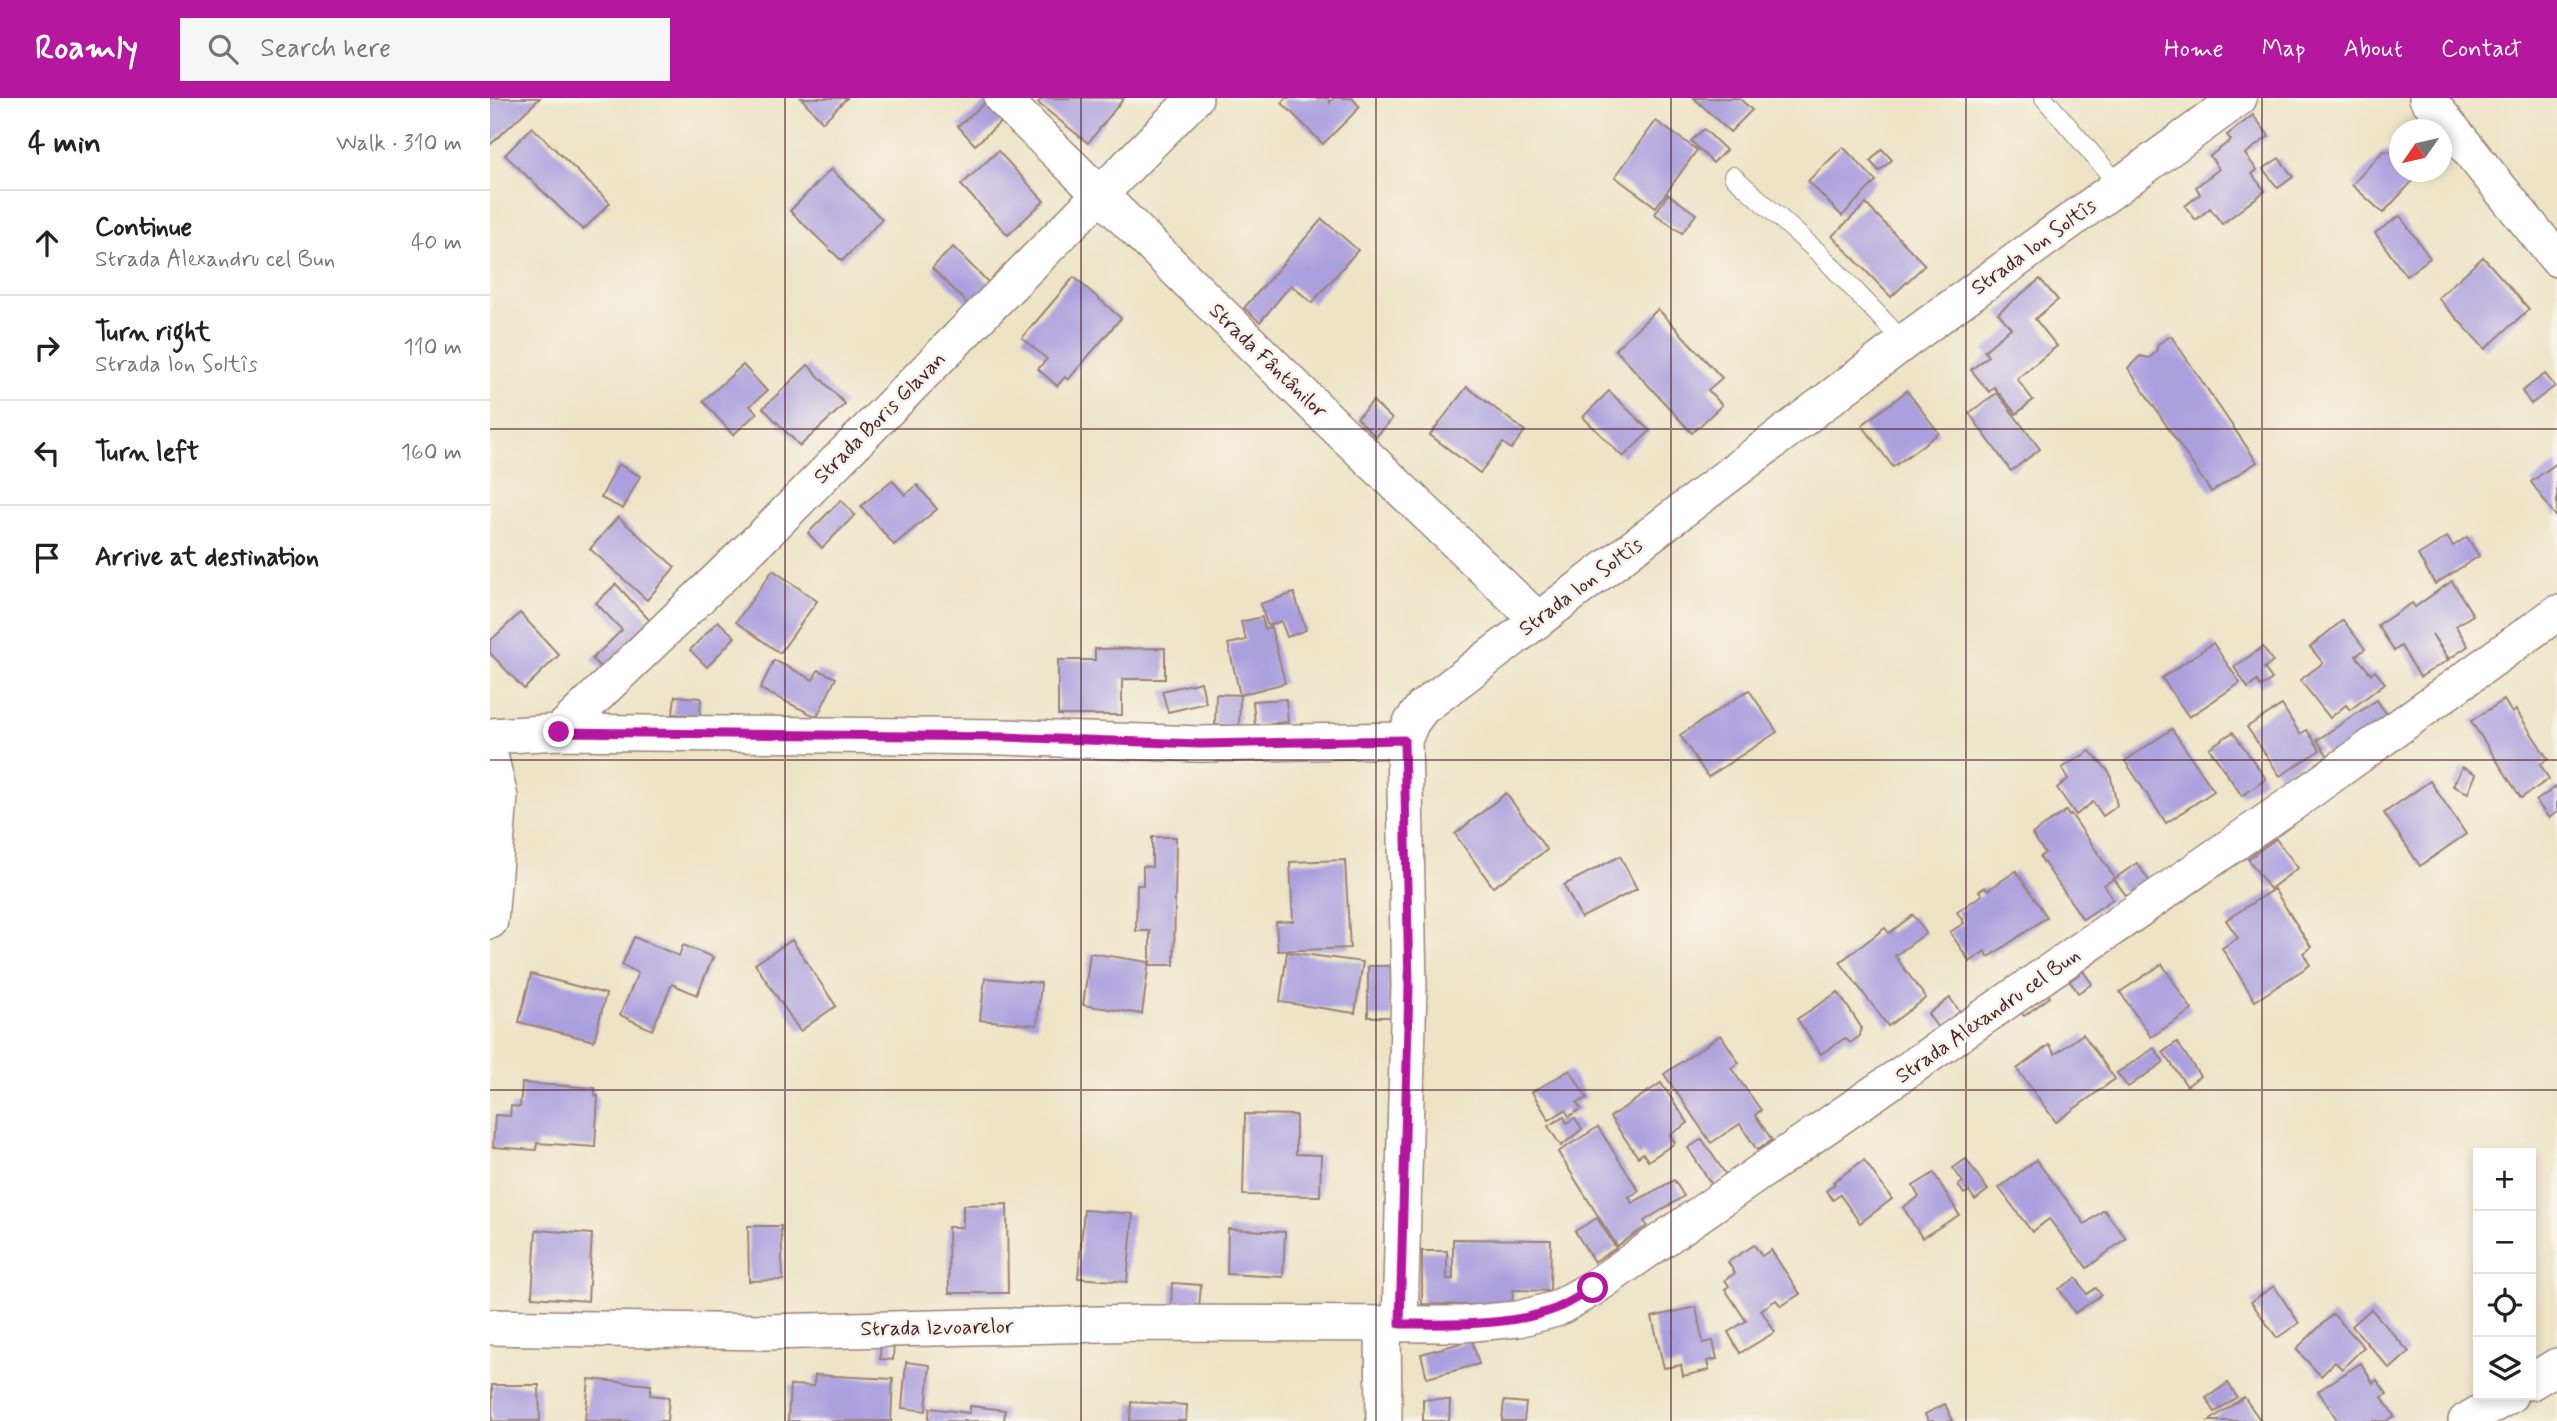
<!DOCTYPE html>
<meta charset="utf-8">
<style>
:root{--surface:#fff;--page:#f6f6f6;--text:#222;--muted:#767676;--line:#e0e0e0;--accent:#b5179e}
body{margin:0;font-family:Mynerve,sans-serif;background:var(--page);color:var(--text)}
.controls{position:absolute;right:21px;bottom:21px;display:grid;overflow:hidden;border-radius:0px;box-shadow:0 4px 10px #0003}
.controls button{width:63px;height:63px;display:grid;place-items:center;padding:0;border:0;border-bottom:2px solid var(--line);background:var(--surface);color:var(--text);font:35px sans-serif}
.compass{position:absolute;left:1899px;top:21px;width:63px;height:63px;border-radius:50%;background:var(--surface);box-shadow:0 4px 10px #0003;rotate:236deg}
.stop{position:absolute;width:21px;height:21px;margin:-16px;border:5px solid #b5179e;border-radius:50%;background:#fff}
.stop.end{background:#b5179e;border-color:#fff;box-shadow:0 2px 7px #0008}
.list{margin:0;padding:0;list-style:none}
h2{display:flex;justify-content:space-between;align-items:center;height:91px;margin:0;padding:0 28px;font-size:30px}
h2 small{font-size:23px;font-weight:400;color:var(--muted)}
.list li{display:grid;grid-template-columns:46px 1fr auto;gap:21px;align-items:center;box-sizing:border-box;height:105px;padding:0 28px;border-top:2px solid var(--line)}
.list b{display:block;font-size:26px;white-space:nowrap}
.list p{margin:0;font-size:23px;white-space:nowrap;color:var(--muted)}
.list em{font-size:23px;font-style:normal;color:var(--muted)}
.icon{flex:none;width:38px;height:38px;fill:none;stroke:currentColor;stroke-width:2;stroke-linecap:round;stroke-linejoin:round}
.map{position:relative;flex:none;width:2067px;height:1323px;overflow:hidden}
header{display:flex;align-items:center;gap:42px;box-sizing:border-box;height:98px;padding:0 35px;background:var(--accent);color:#fff}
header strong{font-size:33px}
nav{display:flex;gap:38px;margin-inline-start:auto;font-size:24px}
.search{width:490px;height:63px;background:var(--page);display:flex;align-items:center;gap:18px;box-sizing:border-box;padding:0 24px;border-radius:0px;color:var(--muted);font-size:26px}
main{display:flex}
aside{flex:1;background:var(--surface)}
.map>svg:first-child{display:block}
</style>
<header>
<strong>Roamly</strong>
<div class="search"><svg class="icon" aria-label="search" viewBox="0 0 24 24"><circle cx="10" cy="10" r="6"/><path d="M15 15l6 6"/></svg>Search here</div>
<nav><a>Home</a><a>Map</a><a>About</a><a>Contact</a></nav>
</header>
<main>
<aside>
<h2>4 min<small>Walk · 310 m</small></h2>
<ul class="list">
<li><svg class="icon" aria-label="ahead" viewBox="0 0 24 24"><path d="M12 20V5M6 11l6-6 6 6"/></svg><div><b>Continue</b><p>Strada Alexandru cel Bun</p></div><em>40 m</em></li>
<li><svg class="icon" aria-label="right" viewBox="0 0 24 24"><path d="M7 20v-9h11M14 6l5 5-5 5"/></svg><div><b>Turn right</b><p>Strada Ion Soltîs</p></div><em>110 m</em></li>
<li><svg class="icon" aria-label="left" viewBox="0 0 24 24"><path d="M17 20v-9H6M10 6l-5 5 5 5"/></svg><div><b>Turn left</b></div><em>160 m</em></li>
<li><svg class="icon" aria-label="arrive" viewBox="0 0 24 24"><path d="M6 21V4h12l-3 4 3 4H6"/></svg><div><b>Arrive at destination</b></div></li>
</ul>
</aside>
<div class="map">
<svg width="2067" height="1323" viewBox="0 0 2067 1323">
<rect width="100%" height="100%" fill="#f7f3e8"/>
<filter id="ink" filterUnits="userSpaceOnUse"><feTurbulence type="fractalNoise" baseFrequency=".0143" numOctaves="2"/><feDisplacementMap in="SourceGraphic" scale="14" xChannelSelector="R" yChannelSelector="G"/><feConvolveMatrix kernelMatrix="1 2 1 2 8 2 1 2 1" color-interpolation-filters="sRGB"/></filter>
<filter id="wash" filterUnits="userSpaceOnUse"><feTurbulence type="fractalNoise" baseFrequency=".00686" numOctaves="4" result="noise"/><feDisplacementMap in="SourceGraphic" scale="28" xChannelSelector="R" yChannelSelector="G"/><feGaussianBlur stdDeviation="1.57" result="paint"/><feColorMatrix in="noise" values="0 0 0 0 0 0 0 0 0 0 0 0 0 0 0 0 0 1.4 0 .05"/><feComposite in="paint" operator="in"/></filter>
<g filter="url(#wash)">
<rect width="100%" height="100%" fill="#ede4c6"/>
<g id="blocks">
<!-- building -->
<g fill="#aba0de">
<path d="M 0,0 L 50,0 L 0,47 Z"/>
<path d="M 311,0 L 357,0 L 333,24 Z"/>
<path d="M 552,0 L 634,0 L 598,45 L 548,5 Z"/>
<path d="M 796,0 L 838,0 L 840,5 L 843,0 L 862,0 L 870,9 L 833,46 L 792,5 Z"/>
<path d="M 1204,0 L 1249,0 L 1262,12 L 1240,34 Z"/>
<path d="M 496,4 L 513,22 L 485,47 L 468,28 Z"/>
<path d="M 1763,17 L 1779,38 L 1755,56 L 1767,72 L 1762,76 L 1775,93 L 1732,126 L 1720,110 L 1706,122 L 1695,108 L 1710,96 L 1706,89 L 1729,71 L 1720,58 L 1741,42 L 1737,37 Z"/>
<path d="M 1166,23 L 1207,52 L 1166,109 L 1125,79 Z"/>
<path d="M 42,29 L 120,105 L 93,132 L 15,57 Z"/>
<path d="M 1214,31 L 1236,52 L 1223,65 L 1201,43 Z"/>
<path d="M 1353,49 L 1386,83 L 1352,118 L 1318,83 Z"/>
<path d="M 1392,51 L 1402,62 L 1389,73 L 1380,63 Z"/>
<path d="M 508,53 L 554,103 L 518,137 L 471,87 Z"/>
<path d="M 1893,53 L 1910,55 L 1910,74 L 1931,74 L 1893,115 L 1862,87 Z"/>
<path d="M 1789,60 L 1803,79 L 1788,90 L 1773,71 Z"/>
<path d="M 341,71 L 392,121 L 352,163 L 300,113 Z"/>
<path d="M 1178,96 L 1206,116 L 1192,135 L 1165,116 Z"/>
<path d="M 1376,106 L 1435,167 L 1401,199 L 1342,138 Z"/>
<path d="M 1910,118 L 1940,160 L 1916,178 L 1885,135 Z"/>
<path d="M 832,121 L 868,152 L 822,205 L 801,187 L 770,224 L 754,210 Z"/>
<path d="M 463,149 L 500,186 L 479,207 L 442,170 Z"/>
<path d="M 1993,159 L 2039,211 L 1995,251 L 1948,200 Z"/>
<path d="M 584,179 L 631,220 L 578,282 L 575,279 L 567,288 L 548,271 L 557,261 L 532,240 Z"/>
<path d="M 1550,181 L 1568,202 L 1545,221 L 1567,248 L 1527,281 L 1543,302 L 1526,316 L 1504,289 L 1499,294 L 1481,272 L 1498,258 L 1494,253 L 1521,230 L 1508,215 Z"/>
<path d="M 1168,211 L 1232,280 L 1218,292 L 1232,307 L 1202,335 L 1125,251 Z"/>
<path d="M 1681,238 L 1767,364 L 1721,394 L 1638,270 L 1650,258 L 1659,260 L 1666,254 L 1668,246 Z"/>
<path d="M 253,267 L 277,293 L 260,308 L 267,315 L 243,337 L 213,303 Z"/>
<path d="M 318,267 L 355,306 L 310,348 L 273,310 Z"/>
<path d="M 2055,276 L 2065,288 L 2041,306 L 2032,293 Z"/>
<path d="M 977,289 L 1035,333 L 1021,351 L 1013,345 L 990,375 L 940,337 Z"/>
<path d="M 1119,293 L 1160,333 L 1133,359 L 1093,319 Z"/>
<path d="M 1417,293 L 1449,335 L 1403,369 L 1372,327 Z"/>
<path d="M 1507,295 L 1550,351 L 1521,373 L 1479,315 Z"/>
<path d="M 883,303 L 902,321 L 886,339 L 867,320 Z"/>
<path d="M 2067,365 L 2067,420 L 2041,384 Z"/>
<path d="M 128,366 L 150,378 L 133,411 L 111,400 Z"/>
<path d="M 402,382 L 415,397 L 427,387 L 447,411 L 404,447 L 371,408 Z"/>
<path d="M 351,402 L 365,417 L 332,450 L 318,435 Z"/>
<path d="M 128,419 L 185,469 L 157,502 L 100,451 Z"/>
<path d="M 1957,439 L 1963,448 L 1977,439 L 1989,458 L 1945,486 L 1928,457 Z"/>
<path d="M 283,472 L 327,503 L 290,555 L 246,524 Z"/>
<path d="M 1962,483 L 1983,517 L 1966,528 L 1978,548 L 1959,561 L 1942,536 L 1958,562 L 1930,579 L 1911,548 L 1904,553 L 1888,527 L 1922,505 L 1925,509 Z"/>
<path d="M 126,486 L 162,525 L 113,572 L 102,561 L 132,532 L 106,505 Z"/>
<path d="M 804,495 L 816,532 L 797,539 L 791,523 L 778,528 L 770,506 Z"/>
<path d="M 30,515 L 69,557 L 34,591 L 0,555 L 0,543 Z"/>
<path d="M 772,519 L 775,531 L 781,529 L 795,585 L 750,597 L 738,546 L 756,542 L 751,524 Z"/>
<path d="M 1853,522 L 1875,551 L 1866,558 L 1881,576 L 1885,573 L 1895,585 L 1860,612 L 1856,607 L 1840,620 L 1810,582 L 1833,565 L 1820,549 Z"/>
<path d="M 228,523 L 245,539 L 217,569 L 200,552 Z"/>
<path d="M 1723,545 L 1750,585 L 1699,619 L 1672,580 Z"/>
<path d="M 1773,549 L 1783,564 L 1774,570 L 1782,581 L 1771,589 L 1767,583 L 1758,590 L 1744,569 Z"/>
<path d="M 675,550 L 675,581 L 632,581 L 632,617 L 568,617 L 568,562 L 605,562 L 605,551 Z"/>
<path d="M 284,562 L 323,582 L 328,572 L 346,580 L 327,619 L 270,591 Z"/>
<path d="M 711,584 L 716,605 L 678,614 L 672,593 Z"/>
<path d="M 1259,592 L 1287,634 L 1218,679 L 1190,637 Z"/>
<path d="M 726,596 L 750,597 L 749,628 L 725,627 Z"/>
<path d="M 185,598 L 211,600 L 210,618 L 183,616 Z"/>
<path d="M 796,601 L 798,624 L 765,627 L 763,603 Z"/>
<path d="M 1887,602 L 1902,624 L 1842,664 L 1827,642 Z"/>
<path d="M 2014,602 L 2022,615 L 2026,612 L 2058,661 L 2050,666 L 2059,681 L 2031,700 L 1981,623 Z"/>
<path d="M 1792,607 L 1810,636 L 1817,632 L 1830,652 L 1790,678 L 1757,629 Z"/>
<path d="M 1682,631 L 1724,693 L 1676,725 L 1635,663 Z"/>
<path d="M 1743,634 L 1776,681 L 1752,698 L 1719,650 Z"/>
<path d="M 1600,653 L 1620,675 L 1627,708 L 1613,718 L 1603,704 L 1586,717 L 1567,690 L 1578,681 L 1572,670 Z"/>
<path d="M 1972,669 L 1986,676 L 1978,695 L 1963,688 Z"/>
<path d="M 1940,683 L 1976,736 L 1930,768 L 1894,715 Z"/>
<path d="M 2067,688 L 2067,714 L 2059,720 L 2046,703 Z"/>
<path d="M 1016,695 L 1057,752 L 1003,789 L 965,736 Z"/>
<path d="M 1576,713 L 1579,718 L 1581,716 L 1625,780 L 1614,787 L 1623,801 L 1593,821 L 1550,759 L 1555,755 L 1542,736 Z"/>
<path d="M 662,739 L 686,739 L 684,867 L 660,867 L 660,833 L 646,833 L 647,787 L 653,787 L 653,768 L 662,769 Z"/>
<path d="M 1786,741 L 1808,770 L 1780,791 L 1758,761 Z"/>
<path d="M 1130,758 L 1147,791 L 1091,820 L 1074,787 Z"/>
<path d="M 855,762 L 860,850 L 788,853 L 786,824 L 803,823 L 800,764 Z"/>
<path d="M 1647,765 L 1660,784 L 1638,800 L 1624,781 Z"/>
<path d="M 1526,773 L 1557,819 L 1499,859 L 1495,853 L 1480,864 L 1460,834 L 1474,825 L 1467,814 L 1492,797 L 1489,793 L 1495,789 L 1498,792 Z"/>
<path d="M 1784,791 L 1821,849 L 1813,855 L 1820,867 L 1765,903 L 1732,850 L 1748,840 L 1736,822 Z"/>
<path d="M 1423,817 L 1436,835 L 1405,858 L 1436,900 L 1398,928 L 1350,864 L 1395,830 L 1399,835 Z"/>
<path d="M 144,839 L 189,858 L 193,847 L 223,859 L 207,897 L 182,886 L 162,932 L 130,917 L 148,875 L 132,867 Z"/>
<path d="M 302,842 L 346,908 L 310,933 L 265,866 Z"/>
<path d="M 797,854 L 873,864 L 865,915 L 790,904 Z"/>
<path d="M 600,855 L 659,864 L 652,916 L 593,907 Z"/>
<path d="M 1672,866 L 1702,912 L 1661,939 L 1630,894 Z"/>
<rect x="878" y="868" width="24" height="51"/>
<path d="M 1593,873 L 1602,886 L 1588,895 L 1580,883 Z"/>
<path d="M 41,876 L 116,896 L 104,943 L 29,924 Z"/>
<path d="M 495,880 L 551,885 L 547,927 L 490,922 Z"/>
<path d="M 1554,890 L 1560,899 L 1534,918 L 1527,910 Z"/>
<path d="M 1348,894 L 1371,929 L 1370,938 L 1360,945 L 1355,940 L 1331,956 L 1307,921 Z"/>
<path d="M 1460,900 L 1470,914 L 1448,930 L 1438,916 Z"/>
<path d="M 1593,936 L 1625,981 L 1566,1024 L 1527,971 L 1559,947 L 1565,956 Z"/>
<path d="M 1231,937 L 1249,965 L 1241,970 L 1271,1012 L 1265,1017 L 1282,1042 L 1267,1052 L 1250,1026 L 1221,1045 L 1174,976 Z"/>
<path d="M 1687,944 L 1710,978 L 1697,988 L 1673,954 Z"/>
<path d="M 1664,950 L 1674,964 L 1638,989 L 1627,975 Z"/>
<path d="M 1080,972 L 1097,1000 L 1087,1005 L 1091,1011 L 1079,1018 L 1075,1012 L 1059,1022 L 1042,994 Z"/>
<path d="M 32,985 L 105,990 L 105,998 L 108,998 L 105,1049 L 47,1045 L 46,1052 L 3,1049 L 5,1017 L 20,1018 L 21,1008 L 30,1009 Z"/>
<path d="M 1171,985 L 1198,1025 L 1180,1037 L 1185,1045 L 1158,1063 L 1153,1055 L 1148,1059 L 1120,1019 Z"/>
<path d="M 755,1016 L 806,1017 L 806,1056 L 831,1057 L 830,1098 L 753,1097 Z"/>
<path d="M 1074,1019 L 1077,1025 L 1085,1020 L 1092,1031 L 1071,1048 L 1058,1028 Z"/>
<path d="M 1108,1029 L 1149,1093 L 1139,1099 L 1142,1105 L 1184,1082 L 1194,1098 L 1154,1123 L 1157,1128 L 1127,1148 L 1068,1054 Z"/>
<path d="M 1212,1041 L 1236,1077 L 1222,1087 L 1198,1050 Z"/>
<path d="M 1476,1061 L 1498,1092 L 1485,1102 L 1479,1093 L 1474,1096 L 1468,1087 L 1473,1084 L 1463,1070 Z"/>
<path d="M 1374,1062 L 1402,1101 L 1370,1125 L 1350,1097 L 1343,1102 L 1336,1093 L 1345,1086 L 1343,1084 Z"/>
<path d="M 1546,1062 L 1595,1126 L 1614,1112 L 1636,1140 L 1597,1170 L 1559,1121 L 1542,1134 L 1509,1090 Z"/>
<path d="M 1444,1075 L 1469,1117 L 1432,1140 L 1413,1109 L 1429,1099 L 1423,1088 Z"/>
<path d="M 517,1106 L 518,1195 L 459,1195 L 458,1129 L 473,1129 L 473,1107 Z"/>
<path d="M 594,1112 L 643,1116 L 637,1184 L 588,1180 Z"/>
<path d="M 1107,1120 L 1126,1150 L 1104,1164 L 1085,1133 Z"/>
<path d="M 258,1128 L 291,1128 L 293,1182 L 259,1183 Z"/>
<path d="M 738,1131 L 795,1134 L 793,1179 L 737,1176 Z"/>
<path d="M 46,1132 L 102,1136 L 98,1203 L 42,1199 Z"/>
<path d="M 963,1141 L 1061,1142 L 1060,1193 L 1023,1192 L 1022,1208 L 932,1206 L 932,1153 L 957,1153 L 957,1181 L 963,1181 Z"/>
<path d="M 1264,1147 L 1272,1158 L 1281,1152 L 1310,1196 L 1291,1208 L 1286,1202 L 1271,1212 L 1285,1234 L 1250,1255 L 1238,1234 L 1256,1223 L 1235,1191 L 1239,1188 L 1235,1182 L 1245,1175 L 1238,1164 Z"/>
<path d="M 1586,1180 L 1597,1196 L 1606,1190 L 1611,1197 L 1585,1215 L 1569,1191 Z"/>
<path d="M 682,1185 L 711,1187 L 709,1210 L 681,1208 Z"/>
<path d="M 1784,1188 L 1809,1225 L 1787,1240 L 1761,1204 Z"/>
<path d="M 1206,1209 L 1213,1245 L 1223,1243 L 1227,1261 L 1217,1263 L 1219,1272 L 1193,1278 L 1191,1267 L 1174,1270 L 1162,1219 Z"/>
<path d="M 1881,1211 L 1919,1254 L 1900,1271 L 1862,1228 Z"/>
<path d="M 1843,1216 L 1874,1249 L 1852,1271 L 1845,1264 L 1831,1278 L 1806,1251 Z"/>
<path d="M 391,1242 L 404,1243 L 403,1262 L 390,1261 Z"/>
<path d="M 982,1242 L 989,1266 L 937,1280 L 931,1256 Z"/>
<path d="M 416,1264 L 440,1267 L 436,1313 L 412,1310 Z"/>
<path d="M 1871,1265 L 1883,1285 L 1887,1282 L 1897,1296 L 1892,1299 L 1904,1318 L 1896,1323 L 1848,1323 L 1828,1293 Z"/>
<path d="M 325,1277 L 403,1281 L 401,1323 L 298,1323 L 300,1287 L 324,1288 Z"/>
<path d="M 99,1281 L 161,1287 L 160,1297 L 179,1299 L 177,1323 L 95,1323 Z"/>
<path d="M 1738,1285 L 1747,1299 L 1725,1314 L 1716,1300 Z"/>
<path d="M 2,1287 L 49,1287 L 50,1323 L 2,1323 Z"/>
<path d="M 1754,1299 L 1771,1323 L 1719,1323 Z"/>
<path d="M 933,1301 L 960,1302 L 959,1323 L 933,1323 Z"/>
<path d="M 1014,1303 L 1036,1305 L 1034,1323 L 1012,1323 Z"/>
<path d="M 641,1304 L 697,1307 L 696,1323 L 640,1323 Z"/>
<path d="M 1455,1306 L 1463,1323 L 1438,1323 L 1435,1316 Z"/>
<path d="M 480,1308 L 515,1312 L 514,1323 L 438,1323 L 440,1310 L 480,1315 Z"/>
</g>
</g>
</g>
<g filter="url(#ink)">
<use href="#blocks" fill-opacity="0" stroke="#9c8278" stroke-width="2"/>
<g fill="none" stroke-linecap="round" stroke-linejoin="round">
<defs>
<g id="service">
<path d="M 1554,0 L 1628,86"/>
<path d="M 1243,78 L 1330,156 L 1414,244"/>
</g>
<g id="minor">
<path d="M 512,0 L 844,327 L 1048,522"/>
<path d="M 1937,0 L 2067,161"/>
<path d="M 69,634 L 276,435 L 705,0"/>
<path d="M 0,638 L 69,634 L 513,639 L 710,646 L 914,642"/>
<path d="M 0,657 L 10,699 L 0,823"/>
<path d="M 893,1226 L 894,1323"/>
<path d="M 910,1226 L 919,888 L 914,642 L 921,625 L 932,610 L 1414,244 L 1749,0"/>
<path d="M 0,1229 L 276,1234 L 651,1225 L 973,1226 L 1028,1221 L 1066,1211 L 1103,1190 L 1810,700 L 2067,515"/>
<path d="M 2041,1284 L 2067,1268"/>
<path d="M 1976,1323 L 2020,1297"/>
</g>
</defs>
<!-- service casing -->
<use href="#service" stroke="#9c8278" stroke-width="20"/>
<!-- minor casing -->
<use href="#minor" stroke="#9c8278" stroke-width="38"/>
<!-- service -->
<use href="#service" stroke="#fff" stroke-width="18"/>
<!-- minor -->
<use href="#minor" stroke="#fff" stroke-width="35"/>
</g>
</g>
<g fill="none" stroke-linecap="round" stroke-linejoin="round" filter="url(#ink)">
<!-- route -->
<path stroke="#b5179e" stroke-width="9" d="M 69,634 L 513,639 L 710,646 L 914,642 L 919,888 L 910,1226 C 961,1226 1017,1229 1065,1211 C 1078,1206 1091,1197 1103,1190"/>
</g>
<!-- grid -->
<path fill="none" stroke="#4a1f2b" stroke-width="2" stroke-opacity="0.55" d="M 295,0 L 295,1323M 591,0 L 591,1323M 886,0 L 886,1323M 1181,0 L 1181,1323M 1476,0 L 1476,1323M 1772,0 L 1772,1323M 0,331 L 2067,331M 0,662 L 2067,662M 0,992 L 2067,992"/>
<g text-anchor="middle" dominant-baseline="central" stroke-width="5" stroke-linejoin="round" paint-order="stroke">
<!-- street labels -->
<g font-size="21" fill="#4a1f2b" stroke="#f7f3e8">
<text transform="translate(1544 149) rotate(-36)">Strada Ion Soltîs</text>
<text transform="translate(778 263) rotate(44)">Strada Fântânilor</text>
<text transform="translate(390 320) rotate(-45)">Strada Boris Glavan</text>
<text transform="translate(1091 489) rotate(-37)">Strada Ion Soltîs</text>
<text transform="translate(1498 918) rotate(-35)">Strada Alexandru cel Bun</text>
<text transform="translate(447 1230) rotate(-1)">Strada Izvoarelor</text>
</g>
</g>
</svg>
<div class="controls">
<button>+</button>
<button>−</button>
<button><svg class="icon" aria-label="locate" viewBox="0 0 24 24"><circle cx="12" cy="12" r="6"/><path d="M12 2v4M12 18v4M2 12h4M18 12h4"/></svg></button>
<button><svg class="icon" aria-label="layers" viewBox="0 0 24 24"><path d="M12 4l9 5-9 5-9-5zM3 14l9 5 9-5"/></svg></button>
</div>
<svg class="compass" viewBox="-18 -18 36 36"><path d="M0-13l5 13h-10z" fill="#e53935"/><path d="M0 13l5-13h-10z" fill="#767676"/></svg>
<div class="stop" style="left:1103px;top:1190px"></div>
<div class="stop end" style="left:69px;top:634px"></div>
</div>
</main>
